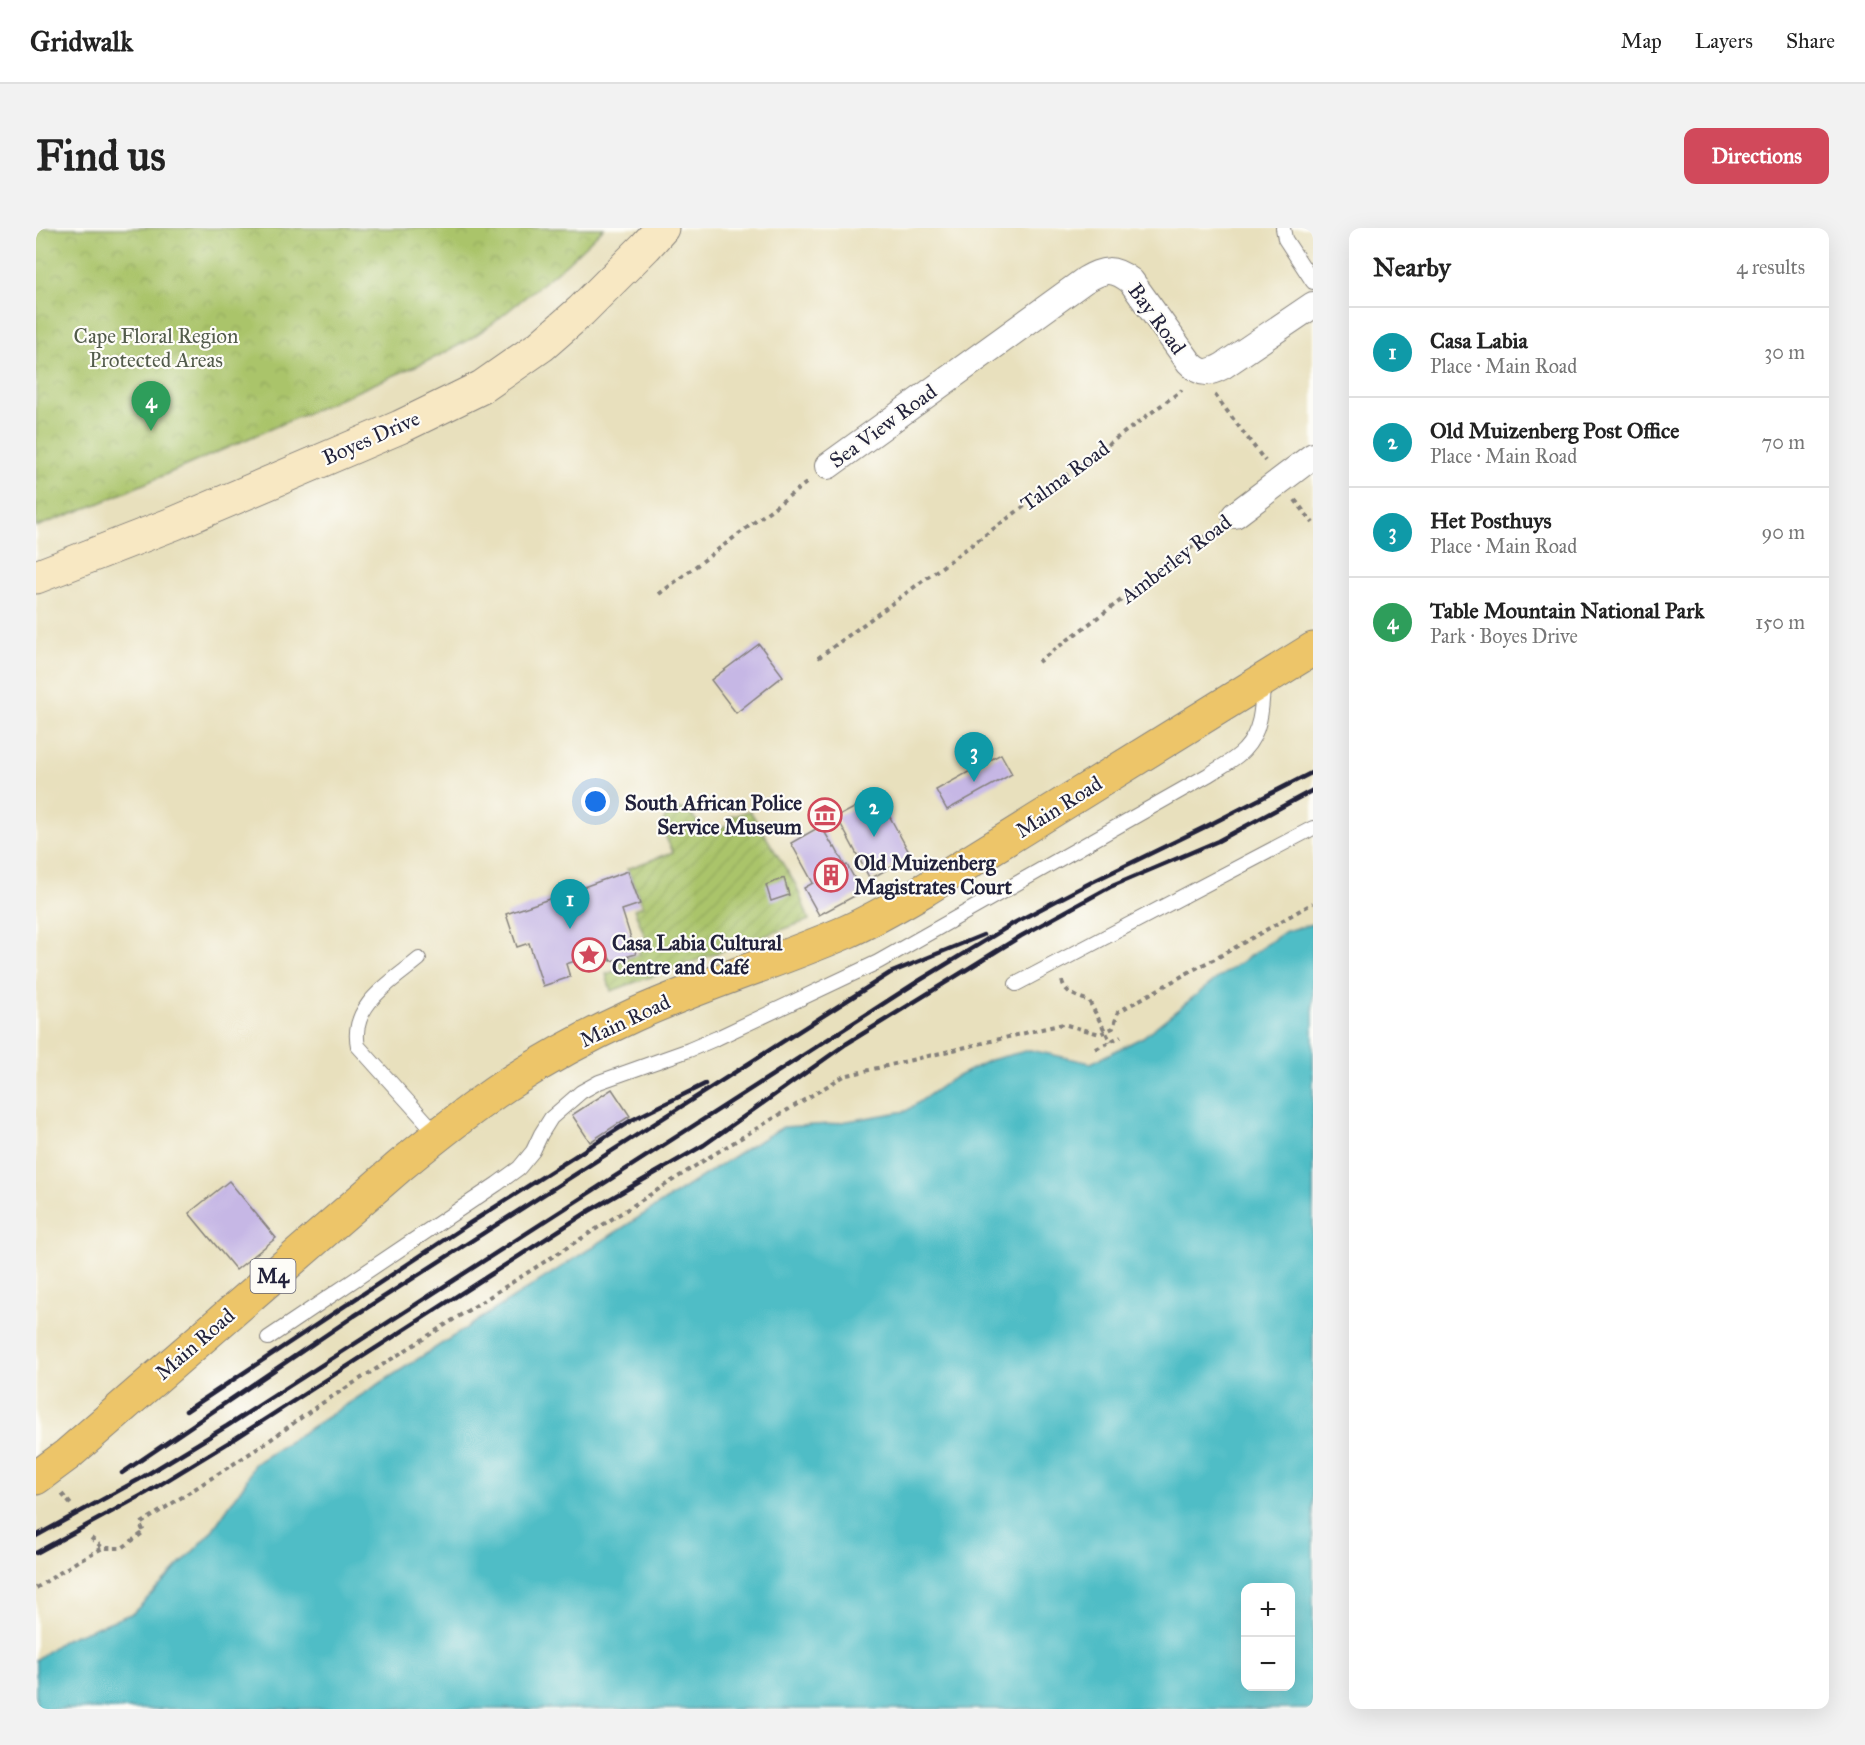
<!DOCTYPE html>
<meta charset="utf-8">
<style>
:root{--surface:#fff;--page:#f2f2f2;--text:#222;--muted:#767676;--line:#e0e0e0;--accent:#d1495b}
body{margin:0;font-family:"IM FELL Great Primer",serif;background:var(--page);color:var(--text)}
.controls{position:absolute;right:18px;bottom:18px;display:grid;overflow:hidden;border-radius:12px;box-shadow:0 6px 24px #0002}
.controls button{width:54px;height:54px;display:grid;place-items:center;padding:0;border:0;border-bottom:2px solid var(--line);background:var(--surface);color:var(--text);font:30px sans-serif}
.you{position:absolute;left:560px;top:574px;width:21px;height:21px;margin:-15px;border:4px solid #fff;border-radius:50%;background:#1a73e8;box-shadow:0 0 0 9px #1a73e833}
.badge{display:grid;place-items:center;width:39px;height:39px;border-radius:50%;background:var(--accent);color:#fff;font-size:20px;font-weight:700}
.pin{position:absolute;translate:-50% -50px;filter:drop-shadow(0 2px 3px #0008)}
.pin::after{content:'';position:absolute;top:32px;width:21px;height:18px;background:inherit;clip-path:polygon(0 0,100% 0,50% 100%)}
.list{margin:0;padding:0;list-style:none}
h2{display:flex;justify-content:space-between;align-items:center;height:78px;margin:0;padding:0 24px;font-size:26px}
h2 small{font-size:20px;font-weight:400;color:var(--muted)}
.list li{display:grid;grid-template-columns:39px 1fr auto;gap:18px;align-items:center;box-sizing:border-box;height:90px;padding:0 24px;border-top:2px solid var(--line)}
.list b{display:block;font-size:22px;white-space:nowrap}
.list p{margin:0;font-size:20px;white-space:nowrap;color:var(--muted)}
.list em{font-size:20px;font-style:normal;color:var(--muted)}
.map{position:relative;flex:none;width:1277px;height:1481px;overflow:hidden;border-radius:12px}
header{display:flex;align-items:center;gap:36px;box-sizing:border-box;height:84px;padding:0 30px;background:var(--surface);border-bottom:2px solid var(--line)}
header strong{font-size:28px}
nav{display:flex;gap:33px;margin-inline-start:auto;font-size:21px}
.intro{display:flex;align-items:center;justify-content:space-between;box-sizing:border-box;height:144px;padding:0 36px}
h1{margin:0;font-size:42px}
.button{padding:15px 27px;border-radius:12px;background:var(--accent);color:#fff;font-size:21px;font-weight:700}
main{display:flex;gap:36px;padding:0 36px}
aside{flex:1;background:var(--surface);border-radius:12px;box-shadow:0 6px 24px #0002}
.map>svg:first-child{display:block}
</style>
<header>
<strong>Gridwalk</strong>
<nav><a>Map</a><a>Layers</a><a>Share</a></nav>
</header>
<div class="intro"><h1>Find us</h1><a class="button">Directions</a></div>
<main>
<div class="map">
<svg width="1277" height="1481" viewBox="0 0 1277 1481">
<defs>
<pattern id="park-crowns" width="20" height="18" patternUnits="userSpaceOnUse" patternTransform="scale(1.5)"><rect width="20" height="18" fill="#aac46a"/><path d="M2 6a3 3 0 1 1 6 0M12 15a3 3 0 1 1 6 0" fill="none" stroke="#92a85d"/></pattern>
<pattern id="garden-furrows" width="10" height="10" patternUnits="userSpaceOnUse" patternTransform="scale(1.5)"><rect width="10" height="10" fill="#aac46a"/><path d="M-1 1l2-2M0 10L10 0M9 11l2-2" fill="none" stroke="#92a85d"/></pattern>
</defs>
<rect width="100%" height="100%" fill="#fdfcf7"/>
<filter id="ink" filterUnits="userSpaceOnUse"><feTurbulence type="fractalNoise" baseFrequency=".0167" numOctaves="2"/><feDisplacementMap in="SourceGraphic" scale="12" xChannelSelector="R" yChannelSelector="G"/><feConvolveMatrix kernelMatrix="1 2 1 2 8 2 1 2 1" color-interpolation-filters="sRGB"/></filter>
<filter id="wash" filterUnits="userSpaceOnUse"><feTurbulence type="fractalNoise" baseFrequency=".008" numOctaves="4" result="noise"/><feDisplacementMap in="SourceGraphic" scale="24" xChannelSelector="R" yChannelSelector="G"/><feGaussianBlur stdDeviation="1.35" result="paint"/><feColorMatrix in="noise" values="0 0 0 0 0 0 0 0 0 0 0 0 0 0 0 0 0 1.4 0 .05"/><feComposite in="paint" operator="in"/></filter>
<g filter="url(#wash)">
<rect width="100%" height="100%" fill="#e8e0bd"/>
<!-- park -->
<path fill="url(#park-crowns)" stroke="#667352" stroke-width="1.5" d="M 0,0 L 568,0 L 530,36 L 456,96 L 431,113 L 398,130 L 64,275 L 0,299 Z"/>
<!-- garden -->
<path fill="url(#garden-furrows)" stroke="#667352" stroke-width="1.5" d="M 640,580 C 656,582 660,591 666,605 L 693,597 L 693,589 L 714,583 L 760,657 L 773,692 L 575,763 L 570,746 L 585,741 L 582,734 L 604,726 L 602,719 L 612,716 L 598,681 L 607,678 L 591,641 L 637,624 C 629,608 618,592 640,580 Z"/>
<!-- water -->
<path fill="#4fbdc6" stroke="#387080" stroke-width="1.5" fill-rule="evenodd" d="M 1277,696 L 1277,1481 L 0,1481 L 0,1432 L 27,1412 L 97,1385 L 173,1307 L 209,1255 L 218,1236 L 711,920 L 747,899 L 794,896 L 870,883 L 916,851 L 954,832 L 994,822 L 1055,835 L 1107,809 L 1179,752 L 1250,703 ZM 1210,1360 L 1254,1360 L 1254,1458 L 1210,1458 Z"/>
<g id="blocks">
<!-- building -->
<g fill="#c6b7e5">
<path d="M 723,416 L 747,448 L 700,485 L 675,452 Z"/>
<path d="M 965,526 L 976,546 L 911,582 L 900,562 Z"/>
<path d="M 842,567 L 875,628 L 834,651 L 801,589 Z"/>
<path d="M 785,598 L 798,620 L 799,619 L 809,638 L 811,637 L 826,664 L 783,687 L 768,660 L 777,655 L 755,615 Z"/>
<path d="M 592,643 L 604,676 L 586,682 L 600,726 L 575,733 L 570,723 L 530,736 L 534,749 L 507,758 L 493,715 L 481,719 L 470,686 L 516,670 L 520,679 L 544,671 L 542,661 Z"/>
<path d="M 748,650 L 753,667 L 735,673 L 730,657 Z"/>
<path d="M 576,861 L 594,888 L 554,914 L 536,887 Z"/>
<path d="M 193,953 L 240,1010 L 200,1042 L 153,985 Z"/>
</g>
</g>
</g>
<g filter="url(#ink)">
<use href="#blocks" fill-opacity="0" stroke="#85817c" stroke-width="1.5"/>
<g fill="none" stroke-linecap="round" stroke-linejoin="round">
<defs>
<g id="service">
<path d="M 1247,0 L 1249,11 L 1277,54"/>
<path d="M 383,731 C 357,753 313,777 322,818 L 402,907"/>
<path d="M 980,756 L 1277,600"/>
<path d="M 232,1110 L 461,956 L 483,940 L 497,923 L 505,906 L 515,890 L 545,864 L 563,854 L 653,822 L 681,810 L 842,734 L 1172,547 C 1184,539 1199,532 1208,522 C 1226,503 1226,478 1227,454"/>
</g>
<g id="minor">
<path d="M 792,238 L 1049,52 C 1069,41 1076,39 1095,53 L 1153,134 C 1165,147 1172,146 1187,138 L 1277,77"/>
<path d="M 1199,287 L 1277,228"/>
</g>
<path id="secondary" d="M 0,349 L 139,295 L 364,199 L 446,159 L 505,118 L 545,83 L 610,18 L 626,0"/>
<path id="primary" d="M 0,1250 L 31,1227 L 365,937 C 399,909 434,881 470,857 C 511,830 554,807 598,787 C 667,756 740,734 810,704 C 837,692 864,676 890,661 L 1277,421"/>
</defs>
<!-- service casing -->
<use href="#service" stroke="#85817c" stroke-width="16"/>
<!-- minor casing -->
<use href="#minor" stroke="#85817c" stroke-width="28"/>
<!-- secondary casing -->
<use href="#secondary" stroke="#85817c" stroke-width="35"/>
<!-- primary casing -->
<use href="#primary" stroke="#85817c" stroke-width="35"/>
<!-- path -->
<g stroke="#85817c" stroke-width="4" stroke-dasharray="4.5 4.5" stroke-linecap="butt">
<path d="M 1179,167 L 1229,233"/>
<path d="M 1259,272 L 1277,295"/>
<path d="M 623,366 L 773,253"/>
<path d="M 782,430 L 1146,162"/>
<path d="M 1002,434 L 1179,302"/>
<path d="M 1026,753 C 1030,766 1040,768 1053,773 L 1075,814"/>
<path d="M 1060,821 L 1085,808"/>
<path d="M 26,1266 L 37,1279"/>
<path d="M 55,1310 L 67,1320"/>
<path d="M 0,1360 L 45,1331 L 67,1320 L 86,1320 L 108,1304 L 104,1296 L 227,1217 L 280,1179 L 675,928 L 808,848 L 1027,796 L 1064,806 L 1077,800 L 1082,784 L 1164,738 L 1179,731 L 1277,675"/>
</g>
<!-- service -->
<use href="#service" stroke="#fff" stroke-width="14"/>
<!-- minor -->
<use href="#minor" stroke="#fff" stroke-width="26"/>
<!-- secondary -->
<use href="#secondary" stroke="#f8e8c3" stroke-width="33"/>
<!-- primary -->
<use href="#primary" stroke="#edc569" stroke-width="33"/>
<!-- rail -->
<g stroke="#22223b" stroke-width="4.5">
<path d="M 150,1183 L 434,995 L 596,892 L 669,856"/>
<path d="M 86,1245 L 318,1088 L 854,745 L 947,707"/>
<path d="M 0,1308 L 102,1252 L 191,1198 L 881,754 L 978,695 L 1056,654 L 1173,597 L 1277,544"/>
<path d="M 0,1325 L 110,1265 L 200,1210 L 553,983 L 668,917 L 810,816 L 985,708 L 1074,659 L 1182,613 L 1277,562"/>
</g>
</g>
</g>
<!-- icons -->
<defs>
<symbol id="museum-ring" viewBox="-11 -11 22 22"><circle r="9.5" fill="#fdfcf7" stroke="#d1495b" stroke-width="1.5"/><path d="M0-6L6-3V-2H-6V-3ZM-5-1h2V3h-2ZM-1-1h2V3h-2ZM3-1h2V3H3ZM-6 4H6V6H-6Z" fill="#d1495b"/></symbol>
<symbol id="building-ring" viewBox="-11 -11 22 22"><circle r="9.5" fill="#fdfcf7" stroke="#d1495b" stroke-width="1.5"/><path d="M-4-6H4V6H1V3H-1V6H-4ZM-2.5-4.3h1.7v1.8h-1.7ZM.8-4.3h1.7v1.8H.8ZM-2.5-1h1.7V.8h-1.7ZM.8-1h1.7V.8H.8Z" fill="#d1495b"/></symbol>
<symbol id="sight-ring" viewBox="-11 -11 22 22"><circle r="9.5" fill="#fdfcf7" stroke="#d1495b" stroke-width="1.5"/><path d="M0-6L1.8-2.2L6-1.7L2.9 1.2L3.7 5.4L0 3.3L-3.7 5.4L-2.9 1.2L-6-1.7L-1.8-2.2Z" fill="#d1495b"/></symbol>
</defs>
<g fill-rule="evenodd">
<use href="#museum-ring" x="770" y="568" width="38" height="38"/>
<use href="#building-ring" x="776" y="628" width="38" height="38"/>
<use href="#sight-ring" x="534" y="708" width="38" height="38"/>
</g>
<g text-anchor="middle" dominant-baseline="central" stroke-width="4.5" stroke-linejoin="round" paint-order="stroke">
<!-- shield labels -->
<rect fill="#fdfcf7" stroke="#646373" stroke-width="1.5" x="214.5" y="1031" width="45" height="34" rx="4.5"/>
<g font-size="20" font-weight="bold" fill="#22223b">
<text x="237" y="1048">M4</text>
</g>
<!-- street labels -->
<g font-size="21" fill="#22223b" stroke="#fdfcf7">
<text transform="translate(1121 91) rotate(54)">Bay Road</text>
<text transform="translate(847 198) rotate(-36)">Sea View Road</text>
<text transform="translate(335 210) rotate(-24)">Boyes Drive</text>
<text transform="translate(1029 248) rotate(-36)">Talma Road</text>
<text transform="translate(1140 331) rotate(-37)">Amberley Road</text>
<text transform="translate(1023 579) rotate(-32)">Main Road</text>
<text transform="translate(589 793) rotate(-25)">Main Road</text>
<text transform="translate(159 1116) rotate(-41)">Main Road</text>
</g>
<!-- park labels -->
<g font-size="21" fill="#525b4b" stroke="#fdfcf7">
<text x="120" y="108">Cape Floral Region<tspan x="120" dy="24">Protected Areas</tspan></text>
</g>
<!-- poi labels -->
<g font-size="21" font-weight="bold" fill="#22223b" stroke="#fdfcf7" text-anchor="start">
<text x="766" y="575" text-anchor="end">South African Police<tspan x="766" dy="24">Service Museum</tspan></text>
<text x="818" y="635">Old Muizenberg<tspan x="818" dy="24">Magistrates Court</tspan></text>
<text x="576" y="715">Casa Labia Cultural<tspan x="576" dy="24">Centre and Café</tspan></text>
</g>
</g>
</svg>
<div class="controls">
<button>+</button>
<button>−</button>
</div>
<div class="you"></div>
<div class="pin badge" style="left:534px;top:701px;background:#0f9aa8">1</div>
<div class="pin badge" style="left:838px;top:609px;background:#0f9aa8">2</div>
<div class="pin badge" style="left:938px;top:554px;background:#0f9aa8">3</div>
<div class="pin badge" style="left:115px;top:203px;background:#2e9e5b">4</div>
</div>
<aside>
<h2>Nearby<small>4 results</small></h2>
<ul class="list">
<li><span class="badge" style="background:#0f9aa8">1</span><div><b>Casa Labia</b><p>Place · Main Road</p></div><em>30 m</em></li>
<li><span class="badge" style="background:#0f9aa8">2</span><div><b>Old Muizenberg Post Office</b><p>Place · Main Road</p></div><em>70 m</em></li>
<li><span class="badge" style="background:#0f9aa8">3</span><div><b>Het Posthuys</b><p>Place · Main Road</p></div><em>90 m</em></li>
<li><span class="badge" style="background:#2e9e5b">4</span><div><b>Table Mountain National Park</b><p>Park · Boyes Drive</p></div><em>150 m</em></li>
</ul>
</aside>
</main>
